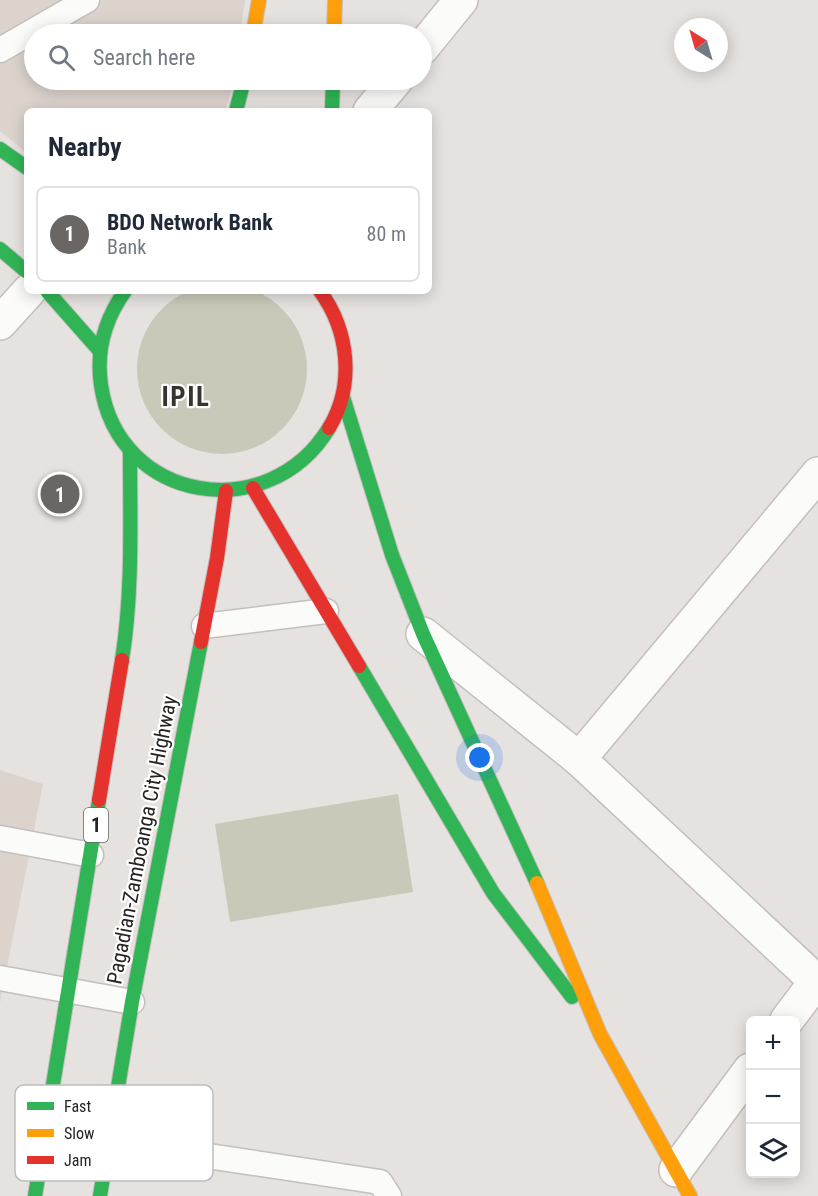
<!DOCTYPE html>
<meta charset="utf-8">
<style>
:root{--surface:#fff;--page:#f6f6f7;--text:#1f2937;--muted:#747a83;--line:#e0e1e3;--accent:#696664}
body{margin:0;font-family:"Roboto Condensed",sans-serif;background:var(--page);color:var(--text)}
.controls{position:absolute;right:18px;bottom:18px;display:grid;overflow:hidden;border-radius:9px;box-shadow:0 3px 15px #0003}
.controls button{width:54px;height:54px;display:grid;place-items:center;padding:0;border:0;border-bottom:2px solid var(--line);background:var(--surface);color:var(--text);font:30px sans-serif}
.compass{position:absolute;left:674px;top:18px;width:54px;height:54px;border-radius:50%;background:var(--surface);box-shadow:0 3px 15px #0003;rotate:323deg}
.you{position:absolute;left:480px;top:758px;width:21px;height:21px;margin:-15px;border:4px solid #fff;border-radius:50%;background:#1a73e8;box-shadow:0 0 0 9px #1a73e833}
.badge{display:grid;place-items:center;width:39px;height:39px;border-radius:50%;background:var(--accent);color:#fff;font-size:20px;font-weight:700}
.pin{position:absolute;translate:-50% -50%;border:3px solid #fff;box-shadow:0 2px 6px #0006}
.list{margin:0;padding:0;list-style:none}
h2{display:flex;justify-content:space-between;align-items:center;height:78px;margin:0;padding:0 24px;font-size:26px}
h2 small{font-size:20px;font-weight:400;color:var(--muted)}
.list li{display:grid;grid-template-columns:39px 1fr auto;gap:18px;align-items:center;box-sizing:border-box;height:96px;margin:0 12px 12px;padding:0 12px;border:2px solid var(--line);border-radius:9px}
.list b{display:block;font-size:22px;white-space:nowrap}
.list p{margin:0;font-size:20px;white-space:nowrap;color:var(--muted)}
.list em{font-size:20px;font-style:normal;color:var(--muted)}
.icon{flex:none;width:33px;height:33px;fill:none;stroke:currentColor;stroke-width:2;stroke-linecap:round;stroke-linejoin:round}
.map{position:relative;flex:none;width:818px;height:1196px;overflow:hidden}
.search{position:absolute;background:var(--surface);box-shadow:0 3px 15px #0003;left:24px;top:24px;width:408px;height:66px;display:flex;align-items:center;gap:15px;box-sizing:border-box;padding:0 21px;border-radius:33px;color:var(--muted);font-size:22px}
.panel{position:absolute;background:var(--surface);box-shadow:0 3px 15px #0003;left:24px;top:108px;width:408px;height:186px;border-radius:9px}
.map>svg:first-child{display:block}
</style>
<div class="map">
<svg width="818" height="1196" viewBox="0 0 818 1196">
<rect width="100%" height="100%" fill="#e6e2df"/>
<!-- built -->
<g fill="#dcd3cd">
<path d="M 0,0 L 245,0 L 240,34 L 34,34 L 34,80 L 235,80 L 225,111 L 27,111 L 27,153 L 0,131 Z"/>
<path d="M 0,770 L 43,784 L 0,1003 Z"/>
</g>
<!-- green -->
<g fill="#c8c9b8">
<circle cx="222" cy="369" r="85"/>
<path d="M 398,794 L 413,892 L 230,922 L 215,824 Z"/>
</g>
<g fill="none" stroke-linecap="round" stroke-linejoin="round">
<defs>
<g id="lane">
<path d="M 0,50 L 87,0"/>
<path d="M 204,626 L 326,611"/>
<path d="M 0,838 L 91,855"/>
<path d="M 0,978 L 132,1002"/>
<path d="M 109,1141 L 380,1182 L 389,1196"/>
</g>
<g id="street">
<path d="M 422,48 L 461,0"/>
<path d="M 370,111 L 396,80"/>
<path d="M 0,323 L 29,291"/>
<path d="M 423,634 L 579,759 L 818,983"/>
<path d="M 579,759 L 818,474"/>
<path d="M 787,1020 L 818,979"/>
<path d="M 676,1170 L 750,1070"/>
</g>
<g id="fast">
<path d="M 236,111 L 244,80"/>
<path d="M 332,111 L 333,80"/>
<path d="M 0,149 L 27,168"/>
<path d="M 0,249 L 27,272"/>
<path d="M 47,291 L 99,350"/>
<path d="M 125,291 C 105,319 96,351 101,385 C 118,503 269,527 329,428"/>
<path d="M 343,397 L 392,555 L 423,634 L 537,883"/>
<path d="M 122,660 C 133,591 130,521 130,451"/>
<path d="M 359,666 L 493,893 L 572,997"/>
<path d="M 35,1196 L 99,800"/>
<path d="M 100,1196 L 132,1002 L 201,642"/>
</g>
<g id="slow">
<path d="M 253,34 L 259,0"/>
<path d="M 334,34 L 335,0"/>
<path d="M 537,883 L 600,1034 L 690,1196"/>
</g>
<g id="jam">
<path d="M 320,291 C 349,331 355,385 329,428"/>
<path d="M 253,488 L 359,666"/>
<path d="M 201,642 L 217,558 L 226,491"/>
<path d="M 99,800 L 122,660"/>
</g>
</defs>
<!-- lane casing -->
<use href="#lane" stroke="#c3bfbd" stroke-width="27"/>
<!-- street casing -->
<use href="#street" stroke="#c3bfbd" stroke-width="36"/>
<!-- fast casing -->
<use href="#fast" stroke="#c3bfbd" stroke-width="16"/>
<!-- slow casing -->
<use href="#slow" stroke="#c3bfbd" stroke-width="16"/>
<!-- jam casing -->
<use href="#jam" stroke="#c3bfbd" stroke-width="16"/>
<!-- lane -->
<use href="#lane" stroke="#fbfbfa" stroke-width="24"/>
<!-- street -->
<use href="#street" stroke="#fbfbfa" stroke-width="33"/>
<!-- fast -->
<use href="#fast" stroke="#30b455" stroke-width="14"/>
<!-- slow -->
<use href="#slow" stroke="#ff9f0a" stroke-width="14"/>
<!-- jam -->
<use href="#jam" stroke="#e5322d" stroke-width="14"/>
</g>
<g text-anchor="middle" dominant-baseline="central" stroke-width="4.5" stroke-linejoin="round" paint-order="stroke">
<!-- shield labels -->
<rect fill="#fff" stroke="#676564" stroke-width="1.5" x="84" y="808" width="24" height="34" rx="4.5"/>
<g font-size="20" font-weight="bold" fill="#262322">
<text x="96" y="825">1</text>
</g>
<!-- street labels -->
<g font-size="21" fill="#262322" stroke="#fff">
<text transform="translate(142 840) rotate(-79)">Pagadian-Zamboanga City Highway</text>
</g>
<!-- district labels -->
<g font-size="27" font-weight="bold" letter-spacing="1.5" fill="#38332f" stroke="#fff">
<text x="186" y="397">IPIL</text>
</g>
</g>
<!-- legend -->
<rect x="15" y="1085" width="198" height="96" rx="9" fill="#fff" stroke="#bebdbd" stroke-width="1.5"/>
<rect x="27" y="1102" width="27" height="8" fill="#30b455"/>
<rect x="27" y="1129" width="27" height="8" fill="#ff9f0a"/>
<rect x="27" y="1156" width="27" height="8" fill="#e5322d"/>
<g font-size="16" fill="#262322">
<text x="64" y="1112">Fast</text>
<text x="64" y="1139">Slow</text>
<text x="64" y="1166">Jam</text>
</g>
</svg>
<div class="controls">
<button>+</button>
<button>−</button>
<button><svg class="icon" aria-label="layers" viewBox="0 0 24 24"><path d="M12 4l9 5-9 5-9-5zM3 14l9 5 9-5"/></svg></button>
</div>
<svg class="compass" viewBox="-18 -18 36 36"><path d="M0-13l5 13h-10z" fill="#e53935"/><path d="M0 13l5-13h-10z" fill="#747a83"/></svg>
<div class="you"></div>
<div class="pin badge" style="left:60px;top:494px">1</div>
<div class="search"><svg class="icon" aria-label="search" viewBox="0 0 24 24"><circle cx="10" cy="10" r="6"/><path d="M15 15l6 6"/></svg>Search here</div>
<section class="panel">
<h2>Nearby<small></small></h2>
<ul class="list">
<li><span class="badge">1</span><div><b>BDO Network Bank</b><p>Bank</p></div><em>80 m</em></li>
</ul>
</section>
</div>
